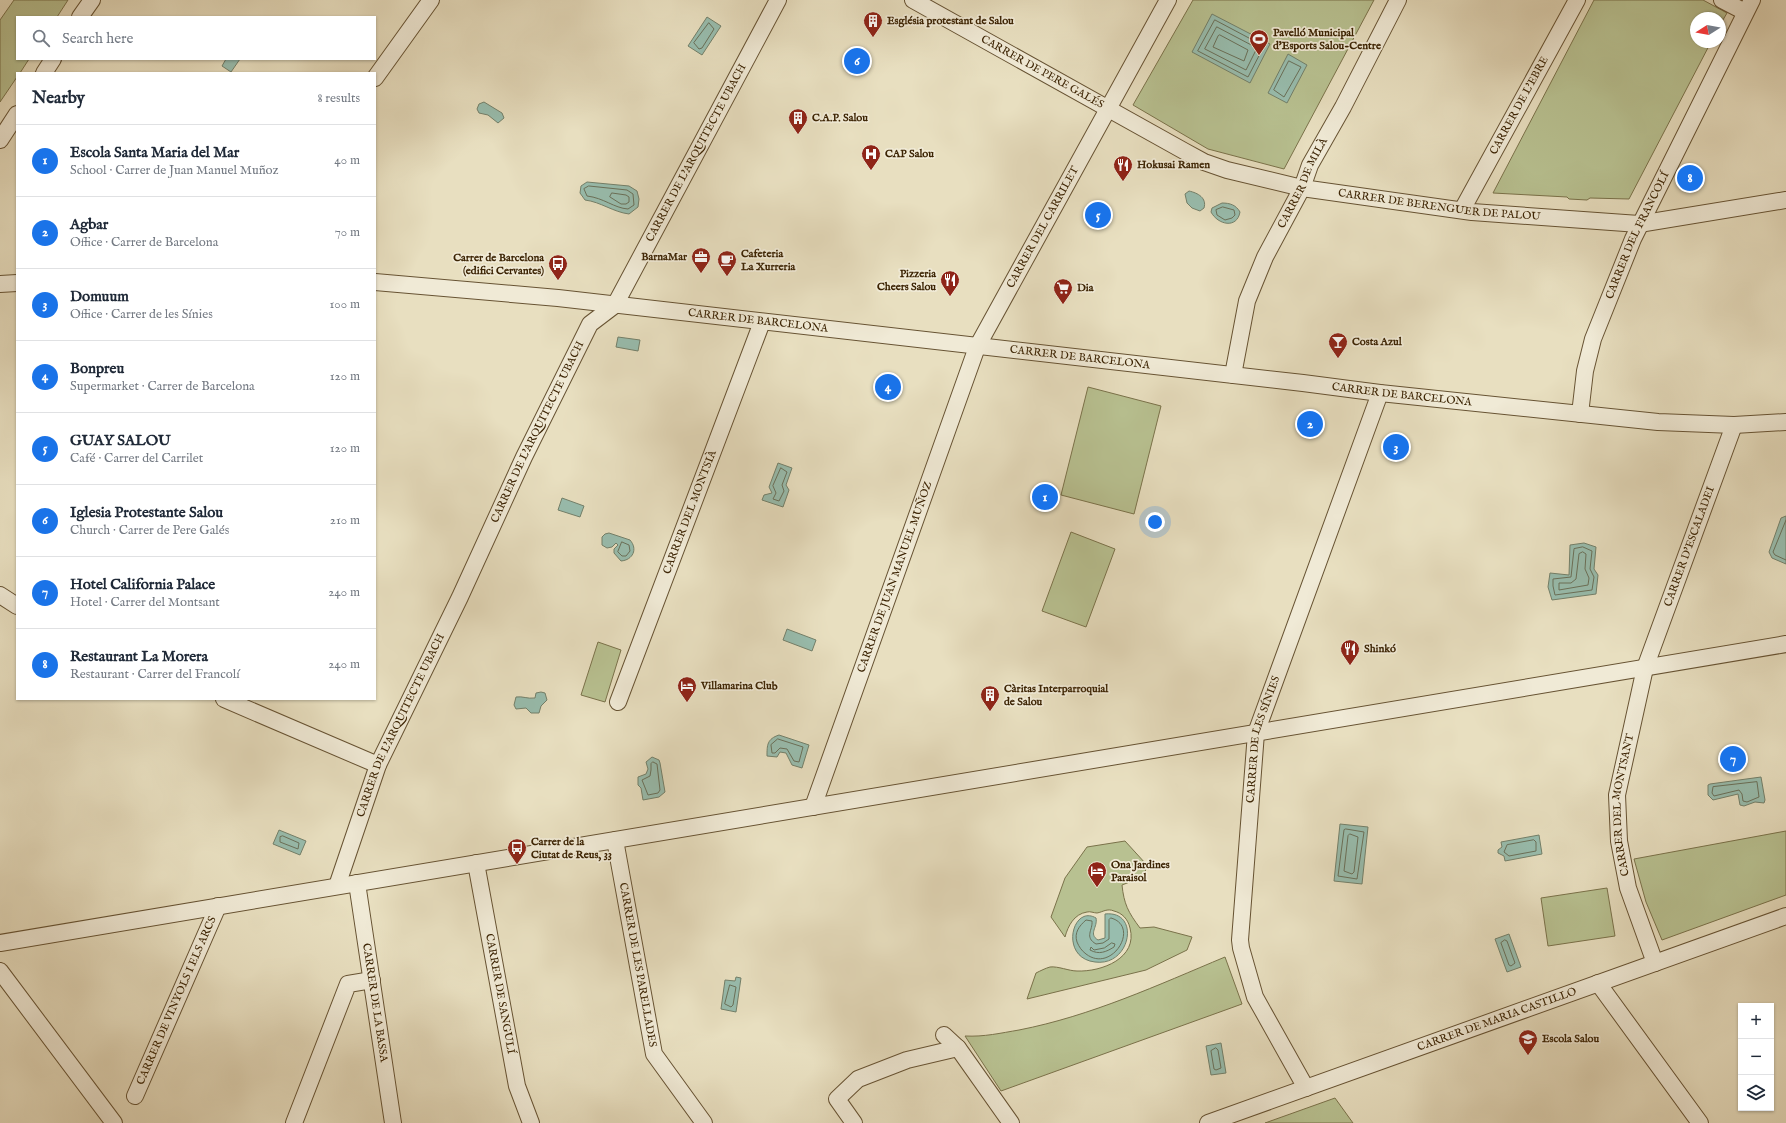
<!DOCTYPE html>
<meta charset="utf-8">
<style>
:root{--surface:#fff;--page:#f2f2f3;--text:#1f2937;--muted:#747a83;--line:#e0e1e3;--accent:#1a73e8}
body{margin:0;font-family:"IM FELL English",serif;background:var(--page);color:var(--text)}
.controls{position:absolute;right:12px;bottom:12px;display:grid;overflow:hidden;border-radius:0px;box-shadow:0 1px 3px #0004}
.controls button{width:36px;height:36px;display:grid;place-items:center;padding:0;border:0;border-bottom:1px solid var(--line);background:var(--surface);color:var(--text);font:20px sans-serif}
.compass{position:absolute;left:1690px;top:12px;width:36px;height:36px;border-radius:50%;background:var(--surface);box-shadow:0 1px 3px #0004;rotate:259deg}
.you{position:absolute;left:1155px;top:522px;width:14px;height:14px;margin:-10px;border:3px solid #fff;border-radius:50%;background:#1a73e8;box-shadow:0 0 0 6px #1a73e833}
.badge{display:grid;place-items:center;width:26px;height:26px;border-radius:50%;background:var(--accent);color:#fff;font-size:13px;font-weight:700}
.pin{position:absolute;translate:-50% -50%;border:2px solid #fff;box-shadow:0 1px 4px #0006}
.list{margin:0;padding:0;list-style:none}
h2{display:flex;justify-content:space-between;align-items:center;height:52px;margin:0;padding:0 16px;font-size:17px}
h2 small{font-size:13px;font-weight:400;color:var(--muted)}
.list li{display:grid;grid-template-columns:26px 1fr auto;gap:12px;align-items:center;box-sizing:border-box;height:72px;padding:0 16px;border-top:1px solid var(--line)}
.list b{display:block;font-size:15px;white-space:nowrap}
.list p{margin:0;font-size:13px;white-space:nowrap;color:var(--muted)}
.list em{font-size:13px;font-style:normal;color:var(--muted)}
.icon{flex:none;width:22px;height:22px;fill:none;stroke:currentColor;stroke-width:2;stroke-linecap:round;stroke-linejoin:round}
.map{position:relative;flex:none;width:1786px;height:1123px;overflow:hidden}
.search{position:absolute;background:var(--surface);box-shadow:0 1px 3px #0004;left:16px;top:16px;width:360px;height:44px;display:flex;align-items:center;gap:10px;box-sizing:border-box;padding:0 14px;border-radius:0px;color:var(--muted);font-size:15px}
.panel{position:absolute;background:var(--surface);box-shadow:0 1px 3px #0004;left:16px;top:72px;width:360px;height:628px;border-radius:0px}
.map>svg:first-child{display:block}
</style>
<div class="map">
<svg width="1786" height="1123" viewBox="0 0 1786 1123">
<rect width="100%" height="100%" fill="#e8dfc0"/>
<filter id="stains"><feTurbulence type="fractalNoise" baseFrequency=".005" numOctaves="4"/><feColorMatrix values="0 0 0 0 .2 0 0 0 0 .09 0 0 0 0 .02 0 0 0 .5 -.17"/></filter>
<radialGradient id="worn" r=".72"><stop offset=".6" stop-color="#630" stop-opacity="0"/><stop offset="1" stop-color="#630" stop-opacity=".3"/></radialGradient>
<!-- green -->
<g fill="#b8c191" stroke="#7a724a">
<path d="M 14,0 L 68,0 L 57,17 L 17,17 L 17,59 L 29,59 L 20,73 L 17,73 L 17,77 L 0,102 L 0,20 Z"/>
<path d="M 1193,0 L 1374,0 L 1284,169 L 1208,149 L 1133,105 Z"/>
<path d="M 1594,0 L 1703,0 L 1727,13 L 1720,25 L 1720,18 L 1696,18 L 1696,42 L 1711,42 L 1629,199 L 1590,198 L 1587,200 L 1569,199 L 1567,197 L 1493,193 Z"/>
<path d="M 1088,387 L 1161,406 L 1134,514 L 1061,495 Z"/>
<path d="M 1071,532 L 1115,549 L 1086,627 L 1042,611 Z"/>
<path d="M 598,642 L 621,650 L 605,702 L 581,695 Z"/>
<path d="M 1786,831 L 1786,895 L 1662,940 L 1646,902 L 1634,859 Z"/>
<path d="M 1125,841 L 1146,864 L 1145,876 L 1122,885 C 1124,904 1128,912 1140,928 L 1154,927 L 1192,937 L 1187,950 L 1146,970 L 1027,999 L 1036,973 C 1040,971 1046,968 1050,967 C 1058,966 1069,971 1077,971 C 1102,972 1138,958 1130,928 C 1128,919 1122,913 1114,911 C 1107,908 1103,912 1097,913 C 1094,913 1090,911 1087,912 C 1074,914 1068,926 1065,937 L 1051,917 L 1065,878 L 1087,847 Z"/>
<path d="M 1607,888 L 1615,936 L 1548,946 L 1541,898 Z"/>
<path d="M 1225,957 L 1242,1004 L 1001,1091 L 965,1036 C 984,1037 1001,1033 1019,1030 C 1091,1016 1158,985 1225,957 Z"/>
<path d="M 1335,1098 L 1353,1123 L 1265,1123 Z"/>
</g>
<!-- water -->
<g fill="#98bdae" stroke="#73806a">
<path d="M 1212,14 L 1270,44 L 1250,83 L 1192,52 Z"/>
<path d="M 707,17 L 721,26 L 702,55 L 688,46 Z"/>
<path d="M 1288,54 L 1307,65 L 1287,103 L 1268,93 Z"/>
<path d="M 226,59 L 240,59 L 231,72 L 222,66 Z"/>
<path d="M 484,102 L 502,113 L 504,118 L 498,123 L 488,115 L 479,113 L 477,109 L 479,104 Z"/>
<path d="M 587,182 L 629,186 L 637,191 L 639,199 L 638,207 L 629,214 C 613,212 601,202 585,200 L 580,193 L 581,186 Z"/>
<path d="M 1189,191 C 1198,193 1207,198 1204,208 L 1200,211 L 1192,208 L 1187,203 L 1185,194 Z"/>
<path d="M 1222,203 C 1230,203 1236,205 1240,212 C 1237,229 1218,225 1211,212 L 1212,208 Z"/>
<path d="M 618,337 L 640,340 L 638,351 L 616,347 Z"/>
<path d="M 778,463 L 792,468 L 786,485 L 789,490 L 783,507 L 762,500 L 764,495 L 772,493 L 769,487 Z"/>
<path d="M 562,498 L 584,506 L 580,517 L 558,510 Z"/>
<path d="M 1786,516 L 1786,564 L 1772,558 L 1769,552 L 1781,518 Z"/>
<path d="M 609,533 L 630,540 C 638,549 633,560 621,561 L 614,553 L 614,549 L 618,545 L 616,543 L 612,547 L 607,548 L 602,545 L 602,537 L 605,534 Z"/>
<path d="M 1584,543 L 1596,547 L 1594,569 L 1598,575 L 1596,594 L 1552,600 L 1548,587 L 1550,573 L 1569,575 L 1570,545 Z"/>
<path d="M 787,629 L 816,640 L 812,651 L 783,640 Z"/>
<path d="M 541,692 L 545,693 L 547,700 L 541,706 L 539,713 L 531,713 L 526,708 L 516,709 L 514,705 L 516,697 C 523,696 527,699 535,698 L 536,693 Z"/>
<path d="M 779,735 L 809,745 L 802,768 L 792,765 L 786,753 L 780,752 L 777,757 L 767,756 C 767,745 767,739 779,735 Z"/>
<path d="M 652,757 L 659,760 L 660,763 L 665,792 L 659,797 L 643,800 L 641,788 L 638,785 L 638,777 L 646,774 L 648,769 L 646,762 Z"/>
<path d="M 1761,777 L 1765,800 L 1764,803 L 1755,802 L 1744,806 L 1740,805 L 1738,794 L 1713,800 L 1708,795 L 1708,785 L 1710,784 Z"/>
<path d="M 1340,824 L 1368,827 L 1362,884 L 1334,881 Z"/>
<path d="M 279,830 L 306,841 L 300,855 L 273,844 Z"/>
<path d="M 1539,835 L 1542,854 L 1505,861 L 1504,856 L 1498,853 L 1498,850 L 1502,847 L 1501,842 Z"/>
<path d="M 1105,914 C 1141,910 1131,967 1095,962 C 1059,958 1072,904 1096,918 C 1098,927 1088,934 1098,940 L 1105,938 Z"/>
<path d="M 1509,934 L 1521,967 L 1507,972 L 1495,939 Z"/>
<path d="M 736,977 L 741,978 L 736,1012 L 721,1009 L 725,980 L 735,981 Z"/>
<path d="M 1221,1043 L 1226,1073 L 1211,1075 L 1206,1046 Z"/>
</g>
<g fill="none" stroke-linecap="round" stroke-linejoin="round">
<!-- shore -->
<g stroke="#6a7059" stroke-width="1">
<path d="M 1215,20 L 1264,46 L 1248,77 L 1198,51 Z"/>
<path d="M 709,23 L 714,29 L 702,48 L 699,49 L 694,43 Z"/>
<path d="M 1217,27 L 1257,48 L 1246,70 L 1205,49 Z"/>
<path d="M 1220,35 L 1248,50 L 1244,61 L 1213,47 L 1218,36 Z"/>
<path d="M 1289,61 L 1301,67 L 1284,97 L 1274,90 Z"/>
<path d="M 589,186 L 627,190 L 633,194 L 634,205 L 628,209 C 614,208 604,198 587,196 L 584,189 Z"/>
<path d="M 612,193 L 626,195 L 629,197 L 629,202 L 626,204 L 621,204 L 610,197 Z"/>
<path d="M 1223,207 L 1234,210 L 1235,215 L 1232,218 L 1225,220 L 1217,215 L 1216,210 Z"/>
<path d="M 781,468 L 787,472 L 782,485 L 784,491 L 779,501 L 773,499 L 776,493 L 773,486 Z"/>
<path d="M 1786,520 L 1773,552 L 1775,555 L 1786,560"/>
<path d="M 622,542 L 629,545 L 630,551 L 626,556 L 622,556 L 618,552 Z"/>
<path d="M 1583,547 L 1592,551 L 1590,569 L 1594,577 L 1592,590 L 1555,595 L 1553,586 L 1553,579 L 1571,577 L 1574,549 Z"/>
<path d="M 1583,552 L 1586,554 L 1585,569 L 1589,578 L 1588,585 L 1559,590 L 1559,583 L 1571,583 L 1576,579 L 1579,554 Z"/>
<path d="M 778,739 L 803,747 L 799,762 L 794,761 L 787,749 L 780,748 L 775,753 L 772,753 L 771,745 Z"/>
<path d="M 653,762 L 657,764 L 660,790 L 658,793 L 648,795 L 642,780 L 650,776 L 651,770 L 651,764 Z"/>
<path d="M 1757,782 L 1759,797 L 1747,802 L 1743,801 L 1742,794 L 1739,790 L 1714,796 L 1712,793 L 1713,787 Z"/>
<path d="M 1346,829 L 1364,832 L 1357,879 L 1338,876 L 1344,830 Z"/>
<path d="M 1350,834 L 1358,837 L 1354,872 L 1352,874 L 1344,871 L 1348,836 Z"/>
<path d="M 283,836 L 299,843 L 298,849 L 280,842 L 280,837 Z"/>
<path d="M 1534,840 L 1536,842 L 1536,851 L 1509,856 L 1504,852 L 1507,845 Z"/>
<path d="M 1111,918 C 1141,926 1112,974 1086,954 C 1082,951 1079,947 1077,942 C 1074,933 1079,926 1086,920 L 1092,921 C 1093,930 1084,937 1096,944 L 1103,943 L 1109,939 L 1109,920 Z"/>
<path d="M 1505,940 L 1507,941 L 1515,963 L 1511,966 L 1509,965 L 1501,943 Z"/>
<path d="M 1112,943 L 1115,944 L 1114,947 C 1106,952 1099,955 1090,950 L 1091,947 L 1094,950 L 1104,948 Z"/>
<path d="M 730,985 L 736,987 L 733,1005 L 731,1007 L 725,1004 Z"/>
<path d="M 1216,1048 L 1218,1050 L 1221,1068 L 1216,1070 L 1214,1069 L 1211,1051 Z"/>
</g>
<defs>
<g id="minor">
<path id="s1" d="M 913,0 L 1184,151 L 1204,162 L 1227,170 L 1302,188 L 1472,212 L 1639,224 L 1786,200"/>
<path d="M 1722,0 L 1745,12"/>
<path d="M 80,17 L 92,0"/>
<path d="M 44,73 L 53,59"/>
<path d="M 375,78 L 431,0"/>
<path d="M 0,140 L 17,114"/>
<path id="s2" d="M 1462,210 L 1577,0"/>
<path id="s3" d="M 375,282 L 558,298 L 1303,383 L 1380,393 L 1658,422 L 1734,425 L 1786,422"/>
<path d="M 0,284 L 17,283"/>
<path id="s4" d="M 1233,375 L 1247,301 L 1265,257 L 1302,188 L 1310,165 L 1343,107 L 1398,0"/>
<path id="s5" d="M 1580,414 L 1585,371 L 1593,339 L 1633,239 L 1752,0"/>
<path d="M 0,595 L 17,606"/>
<path d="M 224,699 L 378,765"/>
<path id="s6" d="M 618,702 L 762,322"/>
<path id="s7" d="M 813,807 L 977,347 L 1168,0"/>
<path id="s8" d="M 615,840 L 654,1054 L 704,1123"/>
<path id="s9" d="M 476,863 L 517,1086 L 531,1123"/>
<path id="s10" d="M 357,883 L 393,1123"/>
<path id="s11" d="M 337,886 L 378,765 L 460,597 L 524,457 L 590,324 L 615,305 L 778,0"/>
<path d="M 0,943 L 1786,644"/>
<path id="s12" d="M 1655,963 L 1628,888 L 1619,841 L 1617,795 L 1645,668 L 1734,425"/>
<path d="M 0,971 L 114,1123"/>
<path d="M 1598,983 L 1700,1123"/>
<path d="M 944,1035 L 958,1048"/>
<path id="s13" d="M 1306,1088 L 1255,997 L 1241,948 L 1240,940 L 1256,733 L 1380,393"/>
<path id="s14" d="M 135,1096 L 218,906"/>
<path d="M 294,1123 L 348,984 L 372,980"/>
<path d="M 854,1123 L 837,1099 L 858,1079 L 907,1060 L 958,1048 L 1011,1123"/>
<path id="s15" d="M 1208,1123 L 1786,916"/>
</g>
</defs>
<!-- minor casing -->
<use href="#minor" stroke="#675333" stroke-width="18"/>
<!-- minor -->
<use href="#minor" stroke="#f0ead6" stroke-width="16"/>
</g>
<!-- icons -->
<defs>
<symbol id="building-pin" viewBox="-11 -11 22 30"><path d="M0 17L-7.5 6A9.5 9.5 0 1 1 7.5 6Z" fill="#8f2418" stroke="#f0ead6"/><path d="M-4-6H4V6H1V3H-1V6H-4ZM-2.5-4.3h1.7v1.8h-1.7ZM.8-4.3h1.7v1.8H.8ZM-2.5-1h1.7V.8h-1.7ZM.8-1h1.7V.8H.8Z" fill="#fff"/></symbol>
<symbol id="stadium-pin" viewBox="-11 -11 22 30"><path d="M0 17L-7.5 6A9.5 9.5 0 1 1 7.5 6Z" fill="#8f2418" stroke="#f0ead6"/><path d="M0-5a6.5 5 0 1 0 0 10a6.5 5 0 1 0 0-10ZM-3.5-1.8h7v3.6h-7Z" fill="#fff"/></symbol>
<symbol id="hospital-pin" viewBox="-11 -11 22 30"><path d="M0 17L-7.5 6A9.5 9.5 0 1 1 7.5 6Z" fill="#8f2418" stroke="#f0ead6"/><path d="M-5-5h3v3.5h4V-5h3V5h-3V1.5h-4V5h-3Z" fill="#fff"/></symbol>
<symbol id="restaurant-pin" viewBox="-11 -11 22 30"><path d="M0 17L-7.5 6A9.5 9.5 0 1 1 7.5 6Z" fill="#8f2418" stroke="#f0ead6"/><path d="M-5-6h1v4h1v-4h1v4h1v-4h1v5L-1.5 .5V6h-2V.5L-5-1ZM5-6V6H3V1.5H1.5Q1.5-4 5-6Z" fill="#fff"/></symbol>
<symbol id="office-pin" viewBox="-11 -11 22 30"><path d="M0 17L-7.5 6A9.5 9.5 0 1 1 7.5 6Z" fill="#8f2418" stroke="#f0ead6"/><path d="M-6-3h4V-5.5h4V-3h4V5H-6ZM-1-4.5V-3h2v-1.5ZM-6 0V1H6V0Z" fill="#fff"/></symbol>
<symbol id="cafe-pin" viewBox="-11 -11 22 30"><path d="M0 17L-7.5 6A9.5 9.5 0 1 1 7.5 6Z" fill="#8f2418" stroke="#f0ead6"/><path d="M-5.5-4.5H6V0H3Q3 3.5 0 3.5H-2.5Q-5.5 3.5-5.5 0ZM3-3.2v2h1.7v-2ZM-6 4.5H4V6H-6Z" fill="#fff"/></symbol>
<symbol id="bus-pin" viewBox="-11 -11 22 30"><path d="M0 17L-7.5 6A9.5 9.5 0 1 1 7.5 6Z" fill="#8f2418" stroke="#f0ead6"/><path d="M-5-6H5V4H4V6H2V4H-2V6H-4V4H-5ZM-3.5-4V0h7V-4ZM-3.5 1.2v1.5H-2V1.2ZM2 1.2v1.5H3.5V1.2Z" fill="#fff"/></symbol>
<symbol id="supermarket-pin" viewBox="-11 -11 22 30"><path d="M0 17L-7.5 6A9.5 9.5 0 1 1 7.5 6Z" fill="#8f2418" stroke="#f0ead6"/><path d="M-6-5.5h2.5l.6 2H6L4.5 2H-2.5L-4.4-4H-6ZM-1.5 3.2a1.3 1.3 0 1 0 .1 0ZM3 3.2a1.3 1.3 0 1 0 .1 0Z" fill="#fff"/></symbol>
<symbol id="bar-pin" viewBox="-11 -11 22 30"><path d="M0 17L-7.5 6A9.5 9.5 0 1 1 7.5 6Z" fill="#8f2418" stroke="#f0ead6"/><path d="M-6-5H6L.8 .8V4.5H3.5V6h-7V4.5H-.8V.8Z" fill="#fff"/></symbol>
<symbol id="hotel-pin" viewBox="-11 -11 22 30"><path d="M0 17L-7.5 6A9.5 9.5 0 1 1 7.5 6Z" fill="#8f2418" stroke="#f0ead6"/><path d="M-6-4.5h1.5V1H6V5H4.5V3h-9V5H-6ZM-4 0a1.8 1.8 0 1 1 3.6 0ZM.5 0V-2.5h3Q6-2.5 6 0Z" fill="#fff"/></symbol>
<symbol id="school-pin" viewBox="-11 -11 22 30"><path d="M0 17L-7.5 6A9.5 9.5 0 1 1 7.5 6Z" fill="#8f2418" stroke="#f0ead6"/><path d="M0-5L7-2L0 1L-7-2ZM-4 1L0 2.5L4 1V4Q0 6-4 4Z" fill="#fff"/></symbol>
</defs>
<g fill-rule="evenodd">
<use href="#building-pin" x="862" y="10" width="22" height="30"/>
<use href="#stadium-pin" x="1248" y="28" width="22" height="30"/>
<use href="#building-pin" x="787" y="107" width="22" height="30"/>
<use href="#hospital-pin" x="860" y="143" width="22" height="30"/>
<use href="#restaurant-pin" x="1112" y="154" width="22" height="30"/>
<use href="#office-pin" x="690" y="246" width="22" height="30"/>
<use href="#cafe-pin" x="716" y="249" width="22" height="30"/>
<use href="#bus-pin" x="547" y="253" width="22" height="30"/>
<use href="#restaurant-pin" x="939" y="269" width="22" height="30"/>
<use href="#supermarket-pin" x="1052" y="277" width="22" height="30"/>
<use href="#bar-pin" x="1327" y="331" width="22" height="30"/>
<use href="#restaurant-pin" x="1339" y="638" width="22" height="30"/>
<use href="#hotel-pin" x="676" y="675" width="22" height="30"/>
<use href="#building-pin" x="979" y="684" width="22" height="30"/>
<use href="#bus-pin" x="506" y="837" width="22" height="30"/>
<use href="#hotel-pin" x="1086" y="860" width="22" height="30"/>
<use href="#school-pin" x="1517" y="1028" width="22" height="30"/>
</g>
<g text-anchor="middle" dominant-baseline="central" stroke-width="3.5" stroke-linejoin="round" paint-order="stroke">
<!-- poi labels -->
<g font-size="11" font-weight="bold" fill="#3c2404" stroke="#f0ead6" text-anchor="start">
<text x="887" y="21">Església protestant de Salou</text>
<text x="1273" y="33">Pavelló Municipal<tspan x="1273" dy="13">d'Esports Salou-Centre</tspan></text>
<text x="812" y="118">C.A.P. Salou</text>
<text x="885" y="154">CAP Salou</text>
<text x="1137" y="165">Hokusai Ramen</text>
<text x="741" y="254">Cafeteria<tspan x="741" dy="13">La Xurreria</tspan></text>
<text x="687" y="257" text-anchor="end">BarnaMar</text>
<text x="544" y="258" text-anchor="end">Carrer de Barcelona<tspan x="544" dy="13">(edifici Cervantes)</tspan></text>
<text x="936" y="274" text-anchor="end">Pizzeria<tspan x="936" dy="13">Cheers Salou</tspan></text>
<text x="1077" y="288">Dia</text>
<text x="1352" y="342">Costa Azul</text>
<text x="1364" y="649">Shinkó</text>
<text x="701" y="686">Villamarina Club</text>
<text x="1004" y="689">Càritas Interparroquial<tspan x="1004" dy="13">de Salou</tspan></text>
<text x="531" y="842">Carrer de la<tspan x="531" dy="13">Ciutat de Reus, 33</tspan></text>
<text x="1111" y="865">Ona Jardines<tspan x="1111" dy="13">Paraisol</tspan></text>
<text x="1542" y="1039">Escola Salou</text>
</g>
<!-- street labels -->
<g font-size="11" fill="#3c2404" stroke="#f0ead6">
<text stroke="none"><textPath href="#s1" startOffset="148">CARRER DE PERE GALÉS</textPath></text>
<text stroke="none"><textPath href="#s2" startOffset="119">CARRER DE L'EBRE</textPath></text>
<text stroke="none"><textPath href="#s11" startOffset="821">CARRER DE L'ARQUITECTE UBACH</textPath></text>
<text stroke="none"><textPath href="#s4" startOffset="206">CARRER DE MILÀ</textPath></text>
<text stroke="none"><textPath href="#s1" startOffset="573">CARRER DE BERENGUER DE PALOU</textPath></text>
<text stroke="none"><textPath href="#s7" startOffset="625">CARRER DEL CARRILET</textPath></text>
<text stroke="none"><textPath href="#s5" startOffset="189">CARRER DEL FRANCOLÍ</textPath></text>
<text stroke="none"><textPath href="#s3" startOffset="385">CARRER DE BARCELONA</textPath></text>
<text stroke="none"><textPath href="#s3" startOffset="709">CARRER DE BARCELONA</textPath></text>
<text stroke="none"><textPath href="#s3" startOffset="1033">CARRER DE BARCELONA</textPath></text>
<text stroke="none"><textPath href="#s11" startOffset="497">CARRER DE L'ARQUITECTE UBACH</textPath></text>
<text stroke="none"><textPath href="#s6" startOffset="203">CARRER DEL MONTSIÀ</textPath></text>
<text stroke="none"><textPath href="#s12" startOffset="433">CARRER D'ESCALADEI</textPath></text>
<text stroke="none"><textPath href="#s7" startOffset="244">CARRER DE JUAN MANUEL MUÑOZ</textPath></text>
<text stroke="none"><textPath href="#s11" startOffset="173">CARRER DE L'ARQUITECTE UBACH</textPath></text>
<text stroke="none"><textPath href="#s13" startOffset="366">CARRER DE LES SÍNIES</textPath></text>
<text stroke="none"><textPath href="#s12" startOffset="164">CARRER DEL MONTSANT</textPath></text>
<text stroke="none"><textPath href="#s8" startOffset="127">CARRER DE LES PARELLADES</textPath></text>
<text stroke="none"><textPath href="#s9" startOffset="133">CARRER DE SANGULÍ</textPath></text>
<text stroke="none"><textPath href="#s14" startOffset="104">CARRER DE VINYOLS I ELS ARCS</textPath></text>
<text stroke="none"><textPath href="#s10" startOffset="121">CARRER DE LA BASSA</textPath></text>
<text stroke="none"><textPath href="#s15" startOffset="307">CARRER DE MARIA CASTILLO</textPath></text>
</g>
</g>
<rect width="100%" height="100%" filter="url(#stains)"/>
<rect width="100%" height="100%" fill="url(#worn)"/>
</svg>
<div class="controls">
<button>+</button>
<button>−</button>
<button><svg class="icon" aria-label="layers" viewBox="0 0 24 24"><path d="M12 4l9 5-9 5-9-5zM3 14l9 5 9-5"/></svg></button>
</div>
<svg class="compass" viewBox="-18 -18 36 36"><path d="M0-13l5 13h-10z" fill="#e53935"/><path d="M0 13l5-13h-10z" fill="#747a83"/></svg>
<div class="you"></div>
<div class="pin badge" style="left:1045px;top:497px">1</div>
<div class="pin badge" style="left:1310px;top:424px">2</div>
<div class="pin badge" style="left:1396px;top:447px">3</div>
<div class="pin badge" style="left:888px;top:387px">4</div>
<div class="pin badge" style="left:1098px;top:215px">5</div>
<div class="pin badge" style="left:857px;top:61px">6</div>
<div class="pin badge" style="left:1733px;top:759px">7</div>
<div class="pin badge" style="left:1690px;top:178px">8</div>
<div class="search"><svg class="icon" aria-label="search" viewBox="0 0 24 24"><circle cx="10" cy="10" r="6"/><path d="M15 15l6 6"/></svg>Search here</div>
<section class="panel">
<h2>Nearby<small>8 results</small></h2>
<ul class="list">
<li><span class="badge">1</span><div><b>Escola Santa Maria del Mar</b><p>School · Carrer de Juan Manuel Muñoz</p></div><em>40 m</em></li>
<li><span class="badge">2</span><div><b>Agbar</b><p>Office · Carrer de Barcelona</p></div><em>70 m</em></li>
<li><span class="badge">3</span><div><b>Domuum</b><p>Office · Carrer de les Sínies</p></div><em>100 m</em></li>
<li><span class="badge">4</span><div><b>Bonpreu</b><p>Supermarket · Carrer de Barcelona</p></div><em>120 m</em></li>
<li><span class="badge">5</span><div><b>GUAY SALOU</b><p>Café · Carrer del Carrilet</p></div><em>120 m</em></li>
<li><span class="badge">6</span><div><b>Iglesia Protestante Salou</b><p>Church · Carrer de Pere Galés</p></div><em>210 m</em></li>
<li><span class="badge">7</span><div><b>Hotel California Palace</b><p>Hotel · Carrer del Montsant</p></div><em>240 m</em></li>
<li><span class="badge">8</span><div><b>Restaurant La Morera</b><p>Restaurant · Carrer del Francolí</p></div><em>240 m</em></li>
</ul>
</section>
</div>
